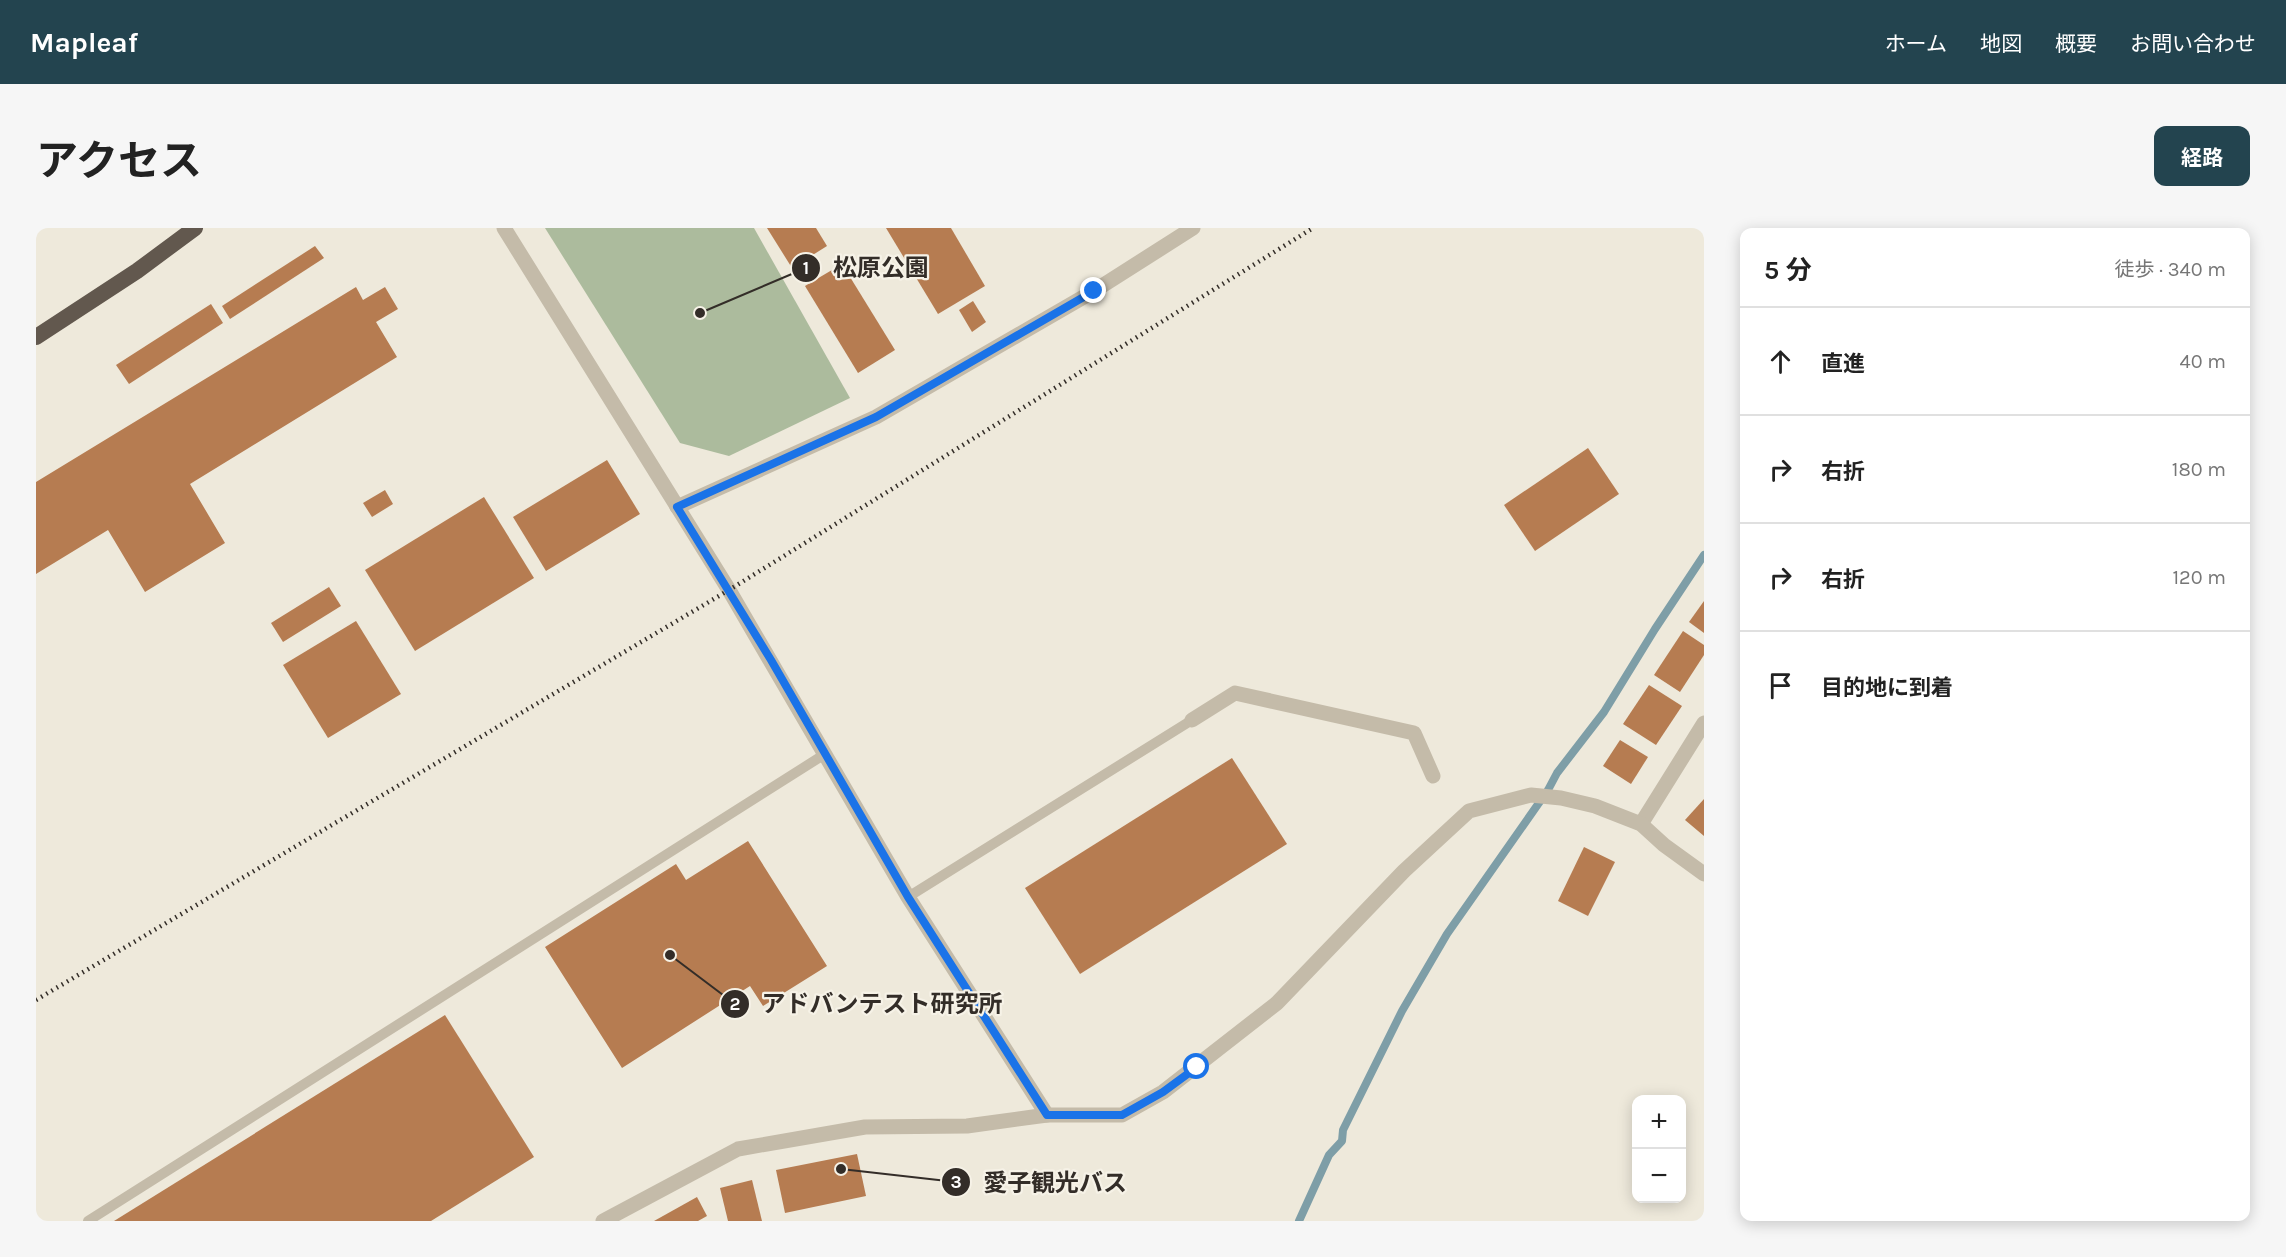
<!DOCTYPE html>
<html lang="ja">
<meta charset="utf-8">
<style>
:root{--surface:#fff;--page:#f6f6f6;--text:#222;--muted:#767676;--line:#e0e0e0;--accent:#23444f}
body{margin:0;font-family:Karla,"Noto Sans JP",sans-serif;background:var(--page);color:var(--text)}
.controls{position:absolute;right:18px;bottom:18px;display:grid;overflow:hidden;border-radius:12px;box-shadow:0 3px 15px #0003}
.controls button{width:54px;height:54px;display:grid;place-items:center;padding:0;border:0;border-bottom:2px solid var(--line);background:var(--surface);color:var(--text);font:30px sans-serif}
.stop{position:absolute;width:18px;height:18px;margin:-14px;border:4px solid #1a73e8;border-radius:50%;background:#fff}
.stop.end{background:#1a73e8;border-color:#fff;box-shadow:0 2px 6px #0008}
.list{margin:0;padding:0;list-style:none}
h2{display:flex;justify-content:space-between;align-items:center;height:78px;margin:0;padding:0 24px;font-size:26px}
h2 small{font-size:20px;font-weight:400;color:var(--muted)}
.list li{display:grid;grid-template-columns:39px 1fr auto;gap:18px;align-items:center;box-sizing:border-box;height:108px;padding:0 24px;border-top:2px solid var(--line)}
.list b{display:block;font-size:22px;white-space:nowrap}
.list em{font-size:20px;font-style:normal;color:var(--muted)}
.icon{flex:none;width:33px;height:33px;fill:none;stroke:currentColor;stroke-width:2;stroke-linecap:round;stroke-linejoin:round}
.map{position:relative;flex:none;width:1668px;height:993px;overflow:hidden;border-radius:12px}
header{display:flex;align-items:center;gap:36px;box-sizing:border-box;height:84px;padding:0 30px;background:var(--accent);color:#fff}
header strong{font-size:28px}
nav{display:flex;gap:33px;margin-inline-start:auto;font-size:21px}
.intro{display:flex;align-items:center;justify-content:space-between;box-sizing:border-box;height:144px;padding:0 36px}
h1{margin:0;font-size:42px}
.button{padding:15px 27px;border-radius:12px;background:var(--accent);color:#fff;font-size:21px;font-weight:700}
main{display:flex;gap:36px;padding:0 36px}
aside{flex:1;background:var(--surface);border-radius:12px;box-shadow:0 3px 15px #0003}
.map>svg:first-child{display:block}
</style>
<header>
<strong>Mapleaf</strong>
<nav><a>ホーム</a><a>地図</a><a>概要</a><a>お問い合わせ</a></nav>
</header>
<div class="intro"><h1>アクセス</h1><a class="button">経路</a></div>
<main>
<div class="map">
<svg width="1668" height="993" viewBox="0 0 1668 993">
<rect width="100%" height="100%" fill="#eee9db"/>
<!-- green -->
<path fill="#acbb9d" d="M 509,0 L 718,0 L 814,170 L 693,228 L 644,215 Z"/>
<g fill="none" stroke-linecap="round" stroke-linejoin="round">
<!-- stream -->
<path stroke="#7e9ea7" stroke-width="8" d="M 1263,993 L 1293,927 L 1306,913 L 1307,902 L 1366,783 L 1411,706 L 1512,562 L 1521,545 L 1568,484 L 1619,401 L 1668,327"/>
</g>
<!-- building -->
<g fill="#b67c51">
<path d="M 731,0 L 780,0 L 791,18 L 756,40 Z"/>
<path d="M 850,0 L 915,0 L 949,58 L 902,86 Z"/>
<path d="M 279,18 L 288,30 L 194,91 L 186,78 Z"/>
<path d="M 806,36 L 859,122 L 822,145 L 769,58 Z"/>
<path d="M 320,59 L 327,72 L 349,59 L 362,81 L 340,94 L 361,129 L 154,256 L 189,315 L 109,364 L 72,302 L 0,346 L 0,254 Z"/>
<path d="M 937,73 L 950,94 L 936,104 L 923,82 Z"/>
<path d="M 175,76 L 187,95 L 93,156 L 80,137 Z"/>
<path d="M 1552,220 L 1583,266 L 1499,323 L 1468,277 Z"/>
<path d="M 571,232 L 604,286 L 510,343 L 477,289 Z"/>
<path d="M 349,262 L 357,276 L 336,289 L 327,275 Z"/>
<path d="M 448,269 L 498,350 L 379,423 L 329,342 Z"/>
<path d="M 293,359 L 305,378 L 247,414 L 235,395 Z"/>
<path d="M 1668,373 L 1668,405 L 1653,394 Z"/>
<path d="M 320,393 L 365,466 L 292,510 L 247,437 Z"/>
<path d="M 1647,403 L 1668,417 L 1668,427 L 1644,464 L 1618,447 Z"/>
<path d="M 1613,457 L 1646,478 L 1620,517 L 1587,496 Z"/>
<path d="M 1584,512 L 1612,529 L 1595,556 L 1567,538 Z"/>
<path d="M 1196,530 L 1251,616 L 1044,746 L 989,660 Z"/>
<path d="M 1668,571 L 1668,608 L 1649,592 Z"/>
<path d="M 712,613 L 791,738 L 727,778 L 714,758 L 586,840 L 509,719 L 640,636 L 650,652 Z"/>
<path d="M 1548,619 L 1579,634 L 1552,688 L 1522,673 Z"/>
<path d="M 409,787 L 498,929 L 395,993 L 78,993 Z"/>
<path d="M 821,926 L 830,968 L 749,985 L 740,942 Z"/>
<path d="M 716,952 L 726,993 L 692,993 L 684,960 Z"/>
<path d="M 661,969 L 671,988 L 662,993 L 618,993 Z"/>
</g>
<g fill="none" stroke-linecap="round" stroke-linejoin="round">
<!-- service -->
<g stroke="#c4bba9" stroke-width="10">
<path d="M 872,669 L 1156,492"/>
<path d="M 52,993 L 789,526"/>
</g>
<!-- minor -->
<g stroke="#c4bba9" stroke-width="15">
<path d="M 1156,492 L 1199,465 L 1378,505 L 1397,548"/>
<path d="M 1605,596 L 1668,495"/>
<path d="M 567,993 L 702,921 L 829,899 L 931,898 L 1011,887 L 1086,887 L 1127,864 L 1241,775 L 1368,643 L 1433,583 L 1495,567 L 1525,570 L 1559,578 L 1605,596 L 1628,617 L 1668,646"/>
</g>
<!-- tertiary -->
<g stroke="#c4bba9" stroke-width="15">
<path d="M 468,0 L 693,362 L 872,669 L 1011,887"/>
<path d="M 641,279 L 840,189 L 1058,63 L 1157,0"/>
</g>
<!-- trunk -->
<path stroke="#62584e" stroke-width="16" d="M 0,109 L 101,43 L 159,0"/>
<!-- rail -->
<path stroke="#332d28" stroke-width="4.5" stroke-dasharray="1.5 4.5" stroke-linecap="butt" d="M 0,772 L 693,362 L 1277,0"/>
</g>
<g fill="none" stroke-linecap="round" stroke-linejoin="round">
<!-- route -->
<path stroke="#1a73e8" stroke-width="8" d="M 1058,63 L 840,189 L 641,279 L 735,432 L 872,669 L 1011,887 L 1086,887 L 1127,864 L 1161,839"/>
</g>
<!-- callouts -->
<path fill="none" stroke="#332d28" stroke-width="2" d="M664 85L770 40M634 727L699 776M805 941L920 954"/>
<g fill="#332d28" stroke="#f6f2e7" stroke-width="2">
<circle cx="664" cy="85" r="6"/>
<circle cx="634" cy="727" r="6"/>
<circle cx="805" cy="941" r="6"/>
<circle cx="770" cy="40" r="15"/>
<circle cx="699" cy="776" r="15"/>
<circle cx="920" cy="954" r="15"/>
</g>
<g font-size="18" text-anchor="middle" font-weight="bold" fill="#fff">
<text x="770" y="46">1</text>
<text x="699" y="782">2</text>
<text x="920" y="960">3</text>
</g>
<g font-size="24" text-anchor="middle" font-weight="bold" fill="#332d28" stroke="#f6f2e7" stroke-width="4.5" stroke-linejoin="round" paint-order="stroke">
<text x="845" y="48">松原公園</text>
<text x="846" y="784">アドバンテスト研究所</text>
<text x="1019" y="963">愛子観光バス</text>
</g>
</svg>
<div class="controls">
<button>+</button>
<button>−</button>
</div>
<div class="stop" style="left:1161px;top:839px"></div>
<div class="stop end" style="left:1058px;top:63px"></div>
</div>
<aside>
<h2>5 分<small>徒歩 · 340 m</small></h2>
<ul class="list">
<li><svg class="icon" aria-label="ahead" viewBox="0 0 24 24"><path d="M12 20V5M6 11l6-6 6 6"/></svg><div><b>直進</b></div><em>40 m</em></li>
<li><svg class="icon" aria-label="right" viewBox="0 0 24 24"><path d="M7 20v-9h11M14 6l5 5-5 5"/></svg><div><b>右折</b></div><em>180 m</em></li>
<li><svg class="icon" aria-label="right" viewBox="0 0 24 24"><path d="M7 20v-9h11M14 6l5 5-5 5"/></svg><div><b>右折</b></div><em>120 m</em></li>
<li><svg class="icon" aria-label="arrive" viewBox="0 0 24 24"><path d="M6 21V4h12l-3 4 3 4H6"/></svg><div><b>目的地に到着</b></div></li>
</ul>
</aside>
</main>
